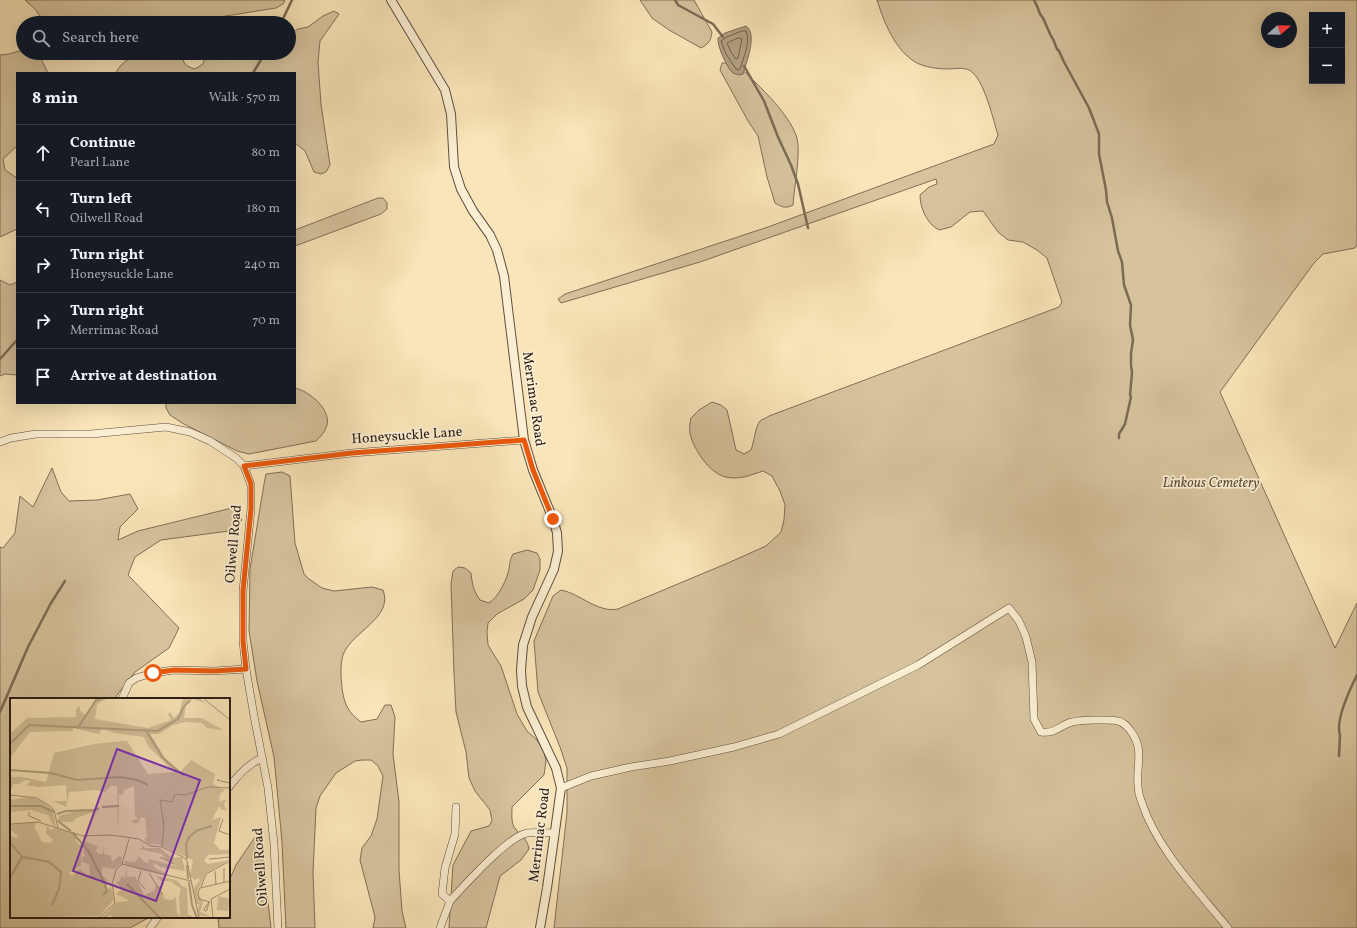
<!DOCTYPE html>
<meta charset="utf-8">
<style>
:root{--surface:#171b24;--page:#242831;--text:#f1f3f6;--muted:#9ea1a6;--line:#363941}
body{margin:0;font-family:Vollkorn,serif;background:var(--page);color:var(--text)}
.controls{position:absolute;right:12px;top:12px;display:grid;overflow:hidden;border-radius:0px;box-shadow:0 4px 16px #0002}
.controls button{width:36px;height:36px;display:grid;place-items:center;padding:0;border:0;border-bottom:1px solid var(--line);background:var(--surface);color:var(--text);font:20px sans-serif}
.compass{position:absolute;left:1261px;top:12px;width:36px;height:36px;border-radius:50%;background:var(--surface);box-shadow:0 4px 16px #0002;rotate:70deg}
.stop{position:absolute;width:12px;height:12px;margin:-9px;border:3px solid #ea580c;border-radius:50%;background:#fff}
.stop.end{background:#ea580c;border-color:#fff;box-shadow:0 1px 4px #0008}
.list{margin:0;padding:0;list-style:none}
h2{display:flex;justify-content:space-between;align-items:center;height:52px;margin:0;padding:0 16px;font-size:17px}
h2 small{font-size:13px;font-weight:400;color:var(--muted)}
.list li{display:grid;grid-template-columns:26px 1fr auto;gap:12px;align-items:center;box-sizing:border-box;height:56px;padding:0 16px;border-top:1px solid var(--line)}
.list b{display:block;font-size:15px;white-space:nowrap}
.list p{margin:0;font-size:13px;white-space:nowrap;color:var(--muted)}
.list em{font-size:13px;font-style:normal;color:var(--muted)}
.icon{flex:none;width:22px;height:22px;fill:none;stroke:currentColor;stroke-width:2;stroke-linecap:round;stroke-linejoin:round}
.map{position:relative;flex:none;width:1357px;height:928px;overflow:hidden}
.search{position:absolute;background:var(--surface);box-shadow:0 4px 16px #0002;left:16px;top:16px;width:280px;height:44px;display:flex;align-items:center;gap:10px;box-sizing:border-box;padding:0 14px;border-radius:22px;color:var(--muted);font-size:15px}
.panel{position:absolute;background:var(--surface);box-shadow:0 4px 16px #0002;left:16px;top:72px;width:280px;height:332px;border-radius:0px}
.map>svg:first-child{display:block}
</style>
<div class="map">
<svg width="1357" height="928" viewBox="0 0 1357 928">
<rect width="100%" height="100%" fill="#f9e5b9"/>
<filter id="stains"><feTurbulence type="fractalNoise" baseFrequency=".005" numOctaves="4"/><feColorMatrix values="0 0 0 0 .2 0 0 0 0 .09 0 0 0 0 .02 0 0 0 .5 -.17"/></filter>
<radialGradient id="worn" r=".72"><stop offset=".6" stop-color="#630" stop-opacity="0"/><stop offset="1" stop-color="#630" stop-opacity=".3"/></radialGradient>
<!-- green -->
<g fill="#d6c39d" stroke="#806f58" fill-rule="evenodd">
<path d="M 25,0 L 285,0 L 283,4 L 276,8 L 201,20 L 190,23 L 44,23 L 36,10 Z"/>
<path d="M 640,0 L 694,0 L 712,32 C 711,40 709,44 701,48 L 669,30 L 652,18 Z"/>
<path d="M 877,0 L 1357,0 L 1357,245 L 1355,248 L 1323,254 L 1314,263 L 1220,392 L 1335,648 L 1357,603 L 1357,928 L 554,928 L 567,813 L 567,768 L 560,747 L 538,692 L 534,641 L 553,596 L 561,590 C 581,594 597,613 618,609 L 728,563 L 766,546 L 781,532 L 784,520 L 785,505 L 780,491 L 772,476 L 763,471 C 751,475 739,480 726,477 C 710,474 693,449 690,433 C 689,429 690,422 691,418 L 699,410 L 712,402 L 721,405 L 727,410 L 736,450 L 744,454 L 751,450 C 754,443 755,427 760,421 C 762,419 767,418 769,416 L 1059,307 L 1062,302 L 1047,258 L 1037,250 L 1023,242 L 1008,240 L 998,232 L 983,211 L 970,212 L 951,227 L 939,230 C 927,224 920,208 920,195 L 929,187 L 937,184 L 936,179 L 700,262 L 561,303 L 558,299 L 565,294 L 768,227 L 994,144 L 998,135 C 993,119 985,84 973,73 C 967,66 955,69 947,69 C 938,69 925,67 917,63 C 895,51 884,22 877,0 ZM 1312,15 L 1342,15 L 1342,81 L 1312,81 ZM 1267,18 L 1291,18 L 1291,42 L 1267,42 Z"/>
<path d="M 334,11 L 339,14 L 320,41 L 318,62 L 321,104 L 330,165 L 326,172 L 321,174 L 314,172 L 305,151 L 295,143 L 295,73 L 116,73 C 127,49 160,53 182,53 C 183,64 185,66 195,69 L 203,64 L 206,53 L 289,53 L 289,34 L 298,29 L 308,27 L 323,16 Z"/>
<path d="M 23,50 L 23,53 L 38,53 L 48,73 L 17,73 L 17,146 L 3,159 L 5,170 L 17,178 L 17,229 L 0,237 L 0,55 L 9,54 Z"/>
<path d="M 722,63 L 735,63 C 754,81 789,112 797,138 C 801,153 794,189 793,205 C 785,209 782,207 775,203 L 767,177 L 758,136 L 748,121 L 720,70 Z"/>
<path d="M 378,198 L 383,198 L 387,203 L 387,209 L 381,214 L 295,246 L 295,230 Z"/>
<path d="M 0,280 L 10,285 L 17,282 L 17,375 L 5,374 L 0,376 Z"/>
<path d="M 295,388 C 309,391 331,409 327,425 C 325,432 321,436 316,441 L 249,454 L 237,451 L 182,423 L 170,415 L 166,408 L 166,403 L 295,403 Z"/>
<path d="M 52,468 L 61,492 L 69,501 L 97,500 L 130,494 L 138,509 L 120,527 L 118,540 L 138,531 L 232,508 L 242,520 L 229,531 L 161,540 L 135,557 L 128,575 L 179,628 L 169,648 L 135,672 L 114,699 L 11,699 L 11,917 L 150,917 L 130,928 L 0,928 L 0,547 L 3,548 L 15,533 L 20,496 L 33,507 Z"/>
<path d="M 282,472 L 290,476 L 295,543 L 304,574 L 309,579 L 322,588 L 334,591 L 372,587 L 383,590 C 394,618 351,632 343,655 C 340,665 341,677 342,688 C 344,703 348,713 361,722 L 377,719 L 385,705 L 391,705 L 395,717 L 393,754 L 399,802 L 399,870 L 402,911 L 406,928 L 373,928 L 375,917 L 360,860 L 362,848 L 371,836 L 377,819 L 383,776 L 378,766 L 371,760 L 362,760 L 355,761 L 336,773 L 320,796 L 316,808 L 313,872 L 315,928 L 286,928 L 282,842 L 274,757 L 257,681 L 249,631 L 250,569 L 264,484 L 266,474 Z"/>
<path d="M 527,550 L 537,553 L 540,559 L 540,570 L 533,590 L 524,599 L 497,614 L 488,623 L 487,632 L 488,645 L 501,666 L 517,714 L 527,731 L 537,740 L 544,752 L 546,761 L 544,775 L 512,807 C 512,814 511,821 514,827 C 520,836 527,837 529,849 L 521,860 L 500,876 L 486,928 L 449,928 L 453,865 L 471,831 L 489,826 L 492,821 L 490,810 L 475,791 L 469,778 L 466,752 L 456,712 L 454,673 L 451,584 L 453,571 L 458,567 L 465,568 L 471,573 C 472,584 474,592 480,600 L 489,603 C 498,597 505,583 508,573 C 510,566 509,561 513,554 Z"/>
<path d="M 255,837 L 261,842 L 271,928 L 219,928 L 218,917 L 229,917 L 229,881 L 236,865 Z"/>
</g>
<!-- water -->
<path fill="#b2a081" stroke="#7b6b55" d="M 746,26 C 758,34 746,63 743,74 L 739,75 C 737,74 735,74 733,73 C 727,68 717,46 718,38 L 725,33 Z"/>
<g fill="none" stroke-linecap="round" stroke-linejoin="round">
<!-- shore -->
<g stroke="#6e5e4a" stroke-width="1">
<path d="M 742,31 L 746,31 C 751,42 743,59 740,69 L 738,70 L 736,69 L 726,54 L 721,41 L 727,37 Z"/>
<path d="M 739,38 L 742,39 L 738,58 L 736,59 L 731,52 L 727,43 L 729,42 Z"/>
</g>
<!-- stream -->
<g stroke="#7b6b55" stroke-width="2.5">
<path d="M 675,0 L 678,5 L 713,24 L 723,37"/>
<path d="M 1034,0 L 1037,6 L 1040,14 L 1043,18 L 1051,36 L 1053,39 L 1057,49 L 1059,51 L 1064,62 L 1089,108 L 1099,134 L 1099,154 L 1106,190 L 1107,202 L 1112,218 L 1118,251 L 1122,262 L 1124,285 L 1131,305 L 1130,325 L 1133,340 L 1131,353 L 1131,365 L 1132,373 L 1130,395 L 1131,397 L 1125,424 L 1119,434 L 1119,438"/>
<path d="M 281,23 L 292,0"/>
<path d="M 744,66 L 764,101 L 778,137 L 791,165 L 798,184 L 808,228"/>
<path d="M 253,73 L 265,53"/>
<path d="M 0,359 L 17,340"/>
<path d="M 0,712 L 28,647 L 51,603 L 65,581"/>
<path d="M 1339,756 L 1340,735 C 1335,720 1350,689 1357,675"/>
</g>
<defs>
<g id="minor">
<path d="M 0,442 L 11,438 L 36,434 L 91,434 L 166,427 L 190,432 L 210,441 L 236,458 L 244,466 L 251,485 L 251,509 L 243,591 L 243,641 L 246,669 L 254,716 L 268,788 L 274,844 L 278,928"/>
<path d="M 244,466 L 352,453 L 524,440"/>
<path d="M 122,699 L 129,683 L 136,678 L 153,673 L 174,670 L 214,671 L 246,669"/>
<path d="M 229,787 C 238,775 248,764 262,758"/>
<path d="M 561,788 L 591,776 L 631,767 L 670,761 L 734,747 L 779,734 L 918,665 L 1009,608 L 1019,621 L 1026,637 L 1032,662 L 1034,719 L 1041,732 C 1056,734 1060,725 1072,722 C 1079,720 1112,719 1118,721 C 1122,722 1127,726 1130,730 C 1145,749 1136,764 1138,785 C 1138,791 1140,798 1142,803 C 1157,849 1198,891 1228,928"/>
<path d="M 450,901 C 465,885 507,837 527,833 C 536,832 546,833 555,833"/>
<path d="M 150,928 L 158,917"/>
<path d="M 440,928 L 450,901 L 442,894 L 445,868 L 455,834 L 456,807"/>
</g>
<path id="tertiary" d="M 391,0 L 445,90 L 451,114 L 454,167 L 461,189 L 473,211 L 490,235 L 497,250 L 504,276 L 524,440 L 533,470 L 553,519 L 557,533 L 558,551 L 554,569 L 532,617 L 523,645 L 521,670 L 522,686 L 527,707 L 556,768 L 561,788 L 547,888 L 540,928"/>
</defs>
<!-- minor casing -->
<use href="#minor" stroke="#5d4e3d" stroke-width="8"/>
<!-- tertiary casing -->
<use href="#tertiary" stroke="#5d4e3d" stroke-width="10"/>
<!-- minor -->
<use href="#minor" stroke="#fbeed2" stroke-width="7"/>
<!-- tertiary -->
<use href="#tertiary" stroke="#fbeed2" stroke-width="8"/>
</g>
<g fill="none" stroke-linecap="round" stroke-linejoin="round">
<!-- route -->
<path stroke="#ea580c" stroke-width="5" d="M 153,673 L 174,670 L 214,671 L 246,669 L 243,641 L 243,591 L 251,509 L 251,484 L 244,466 L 352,453 L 524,440 L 533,470 L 553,519"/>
</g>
<g text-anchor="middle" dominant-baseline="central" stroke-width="3.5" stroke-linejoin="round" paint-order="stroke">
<!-- street labels -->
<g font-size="14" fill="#291b14" stroke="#fbeed2">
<text transform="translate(533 399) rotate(82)">Merrimac Road</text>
<text transform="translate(407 436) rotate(-4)">Honeysuckle Lane</text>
<text transform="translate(234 544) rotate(-85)">Oilwell Road</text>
<text transform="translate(540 835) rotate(-83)">Merrimac Road</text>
<text transform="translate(261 867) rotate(-94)">Oilwell Road</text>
</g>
<!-- park labels -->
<g font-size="14" font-style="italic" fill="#5d4d3d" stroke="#fbeed2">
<text x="1211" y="483">Linkous Cemetery</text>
</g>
</g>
<!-- overview -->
<g transform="translate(10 698)">
<rect width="220" height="220" fill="#f9e5b9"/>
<path d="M 86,0 L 98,0 L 87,6 L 85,21 L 138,30 L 161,22 L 158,16 L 160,14 L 164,20 L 169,15 L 173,0 L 189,0 L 220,24 L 195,5 L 183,1 L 176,7 L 174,20 L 192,20 L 213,32 L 197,30 L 192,25 L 175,24 L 163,27 L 149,36 L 140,36 L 155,60 L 170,74 L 181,62 L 205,76 L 203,86 L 215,92 L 210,96 L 209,104 L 216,101 L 214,107 L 216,112 L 220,111 L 212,112 L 209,108 L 202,122 L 211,119 L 204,145 L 210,152 L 220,152 L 220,156 L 198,157 L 194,163 L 198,166 L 220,162 L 196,175 L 187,194 L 193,204 L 190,214 L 200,218 L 189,218 L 187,210 L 190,207 L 186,206 L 183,191 L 190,182 L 188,180 L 185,182 L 180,178 L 183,162 L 150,147 L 138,146 L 134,142 L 137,138 L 135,120 L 131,119 L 128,125 L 123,125 L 122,122 L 128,121 L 125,118 L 124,88 L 114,92 L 113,97 L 109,96 L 108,133 L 107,88 L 101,88 L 95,94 L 85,92 L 59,94 L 56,109 L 43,103 L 57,103 L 56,87 L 29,89 L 16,87 L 21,83 L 15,82 L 9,86 L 3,86 L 2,90 L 0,89 L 0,79 L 13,79 L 36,84 L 44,55 L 84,46 L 112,43 L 117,43 L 138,76 L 164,74 L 138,48 L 134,39 L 104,35 L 92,30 L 89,36 L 63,30 L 63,33 L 20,34 L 0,60 L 0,36 L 17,20 L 66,19 L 66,11 L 70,8 L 70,13 L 76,17 ZM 19,99 L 28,101 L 42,111 L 46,129 L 43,127 L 38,117 L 21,112 L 0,114 L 0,102 ZM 71,111 L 90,112 L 66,120 L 63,124 L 47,124 L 49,118 ZM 27,124 L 24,129 L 32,144 L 40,145 L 43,142 L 36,135 L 37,127 L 40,132 L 46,130 L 64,135 L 67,145 L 72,148 L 71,167 L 59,175 L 62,178 L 70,171 L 77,178 L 80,177 L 79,166 L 72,164 L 72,159 L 75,158 L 73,154 L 75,143 L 88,149 L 85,153 L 90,156 L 93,155 L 94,145 L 94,156 L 101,158 L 102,164 L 109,158 L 112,159 L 111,166 L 105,171 L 92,169 L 92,177 L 97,182 L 97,191 L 101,189 L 104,202 L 89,218 L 0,220 L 0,138 L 7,140 L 8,138 L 0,131 L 0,126 ZM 130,143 L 135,150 L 150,150 L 162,160 L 172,159 L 175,173 L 151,169 L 143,165 L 145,170 L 159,177 L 157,178 L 127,171 L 114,165 L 115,163 L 125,164 L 129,158 L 136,165 L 139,164 L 139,161 L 166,168 L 155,161 L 152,156 L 129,151 L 133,149 ZM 117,168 L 117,179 L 125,178 L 134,197 L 144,193 L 146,187 L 150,189 L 154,201 L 162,202 L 166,199 L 167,214 L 170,218 L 169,199 L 171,191 L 160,183 L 151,183 L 146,178 L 166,182 L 172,188 L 177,190 L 178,216 L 185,220 L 105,220 L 101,217 L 92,220 L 107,204 L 120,203 L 106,196 L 112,191 L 106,184 L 110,183 L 111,178 L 115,180 ZM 208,198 L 220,201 L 218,213 L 207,212 Z" fill="#d6c39d"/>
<path fill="none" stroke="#b2a081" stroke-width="2" d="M 69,28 L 86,2 L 92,0M 137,34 L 153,60 L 174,78M 0,46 L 19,27 L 147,33 L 168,21 L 174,8 L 180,3M 0,72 L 41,75 L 67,82 L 110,79 L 127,82 L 138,87M 0,108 L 31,108 L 44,114M 92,109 L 109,108M 47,116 L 56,113 L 85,112 L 89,110M 48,123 L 61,133M 63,135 L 79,154 L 93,182 L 97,193 L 93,197M 0,144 L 12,159 L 0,180M 13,159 L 39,164 L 51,174 L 49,191 L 42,207M 177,161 L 176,146 L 179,139 L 188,132 L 202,128M 177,167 L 178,181M 179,184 L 182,207 L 187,220M 117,186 L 150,220"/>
<path fill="none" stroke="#a69477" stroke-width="1" d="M 193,0 L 220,22M 209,82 L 207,82 L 220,85M 0,97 L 27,100 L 40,108 L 44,112 L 48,130M 19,114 L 19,118 L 31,123M 213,121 L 209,133 L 220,137M 0,126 L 28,124 L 73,138 L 101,137 L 129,141 L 140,148 L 152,149 L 173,159 L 177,163 L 189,220M 152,148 L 154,127 L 150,102 L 162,104 L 165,96 L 175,97 L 198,89 L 220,90M 150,159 L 164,166M 199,161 L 220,159M 112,166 L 119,141M 214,170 L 214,185M 131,173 L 128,183 L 135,191M 205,173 L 206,187M 139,175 L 153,197M 191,189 L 196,176 L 220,163M 199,204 L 197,212 L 195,213 L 194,211 ZM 200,204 L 189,201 L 188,195 L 190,190 L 220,183M 203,219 L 201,201 L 220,191M 89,220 L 105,205 L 102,186 L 106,172 L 112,166 L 181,183"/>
<path fill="#7b2cbf" fill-opacity="0.15" stroke="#7b2cbf" stroke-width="2" d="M 107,51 L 190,82 L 146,203 L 63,173 Z"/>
<rect width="220" height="220" fill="none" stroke="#291b14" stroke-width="2"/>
</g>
<rect width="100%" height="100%" filter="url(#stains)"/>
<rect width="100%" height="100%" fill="url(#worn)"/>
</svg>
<div class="controls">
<button>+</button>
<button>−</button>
</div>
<svg class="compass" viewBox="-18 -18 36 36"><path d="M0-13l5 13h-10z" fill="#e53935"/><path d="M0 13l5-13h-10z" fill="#9ea1a6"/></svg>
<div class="stop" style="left:153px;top:673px"></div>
<div class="stop end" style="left:553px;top:519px"></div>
<div class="search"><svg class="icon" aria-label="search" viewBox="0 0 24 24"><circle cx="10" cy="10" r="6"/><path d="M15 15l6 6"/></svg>Search here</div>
<section class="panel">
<h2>8 min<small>Walk · 570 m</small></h2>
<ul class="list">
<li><svg class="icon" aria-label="ahead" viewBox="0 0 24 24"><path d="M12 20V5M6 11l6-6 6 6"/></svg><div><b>Continue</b><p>Pearl Lane</p></div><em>80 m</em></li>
<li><svg class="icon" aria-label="left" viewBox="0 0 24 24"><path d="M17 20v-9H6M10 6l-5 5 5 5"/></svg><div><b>Turn left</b><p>Oilwell Road</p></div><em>180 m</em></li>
<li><svg class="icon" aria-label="right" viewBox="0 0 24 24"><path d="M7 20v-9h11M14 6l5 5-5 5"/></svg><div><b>Turn right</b><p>Honeysuckle Lane</p></div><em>240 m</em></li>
<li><svg class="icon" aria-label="right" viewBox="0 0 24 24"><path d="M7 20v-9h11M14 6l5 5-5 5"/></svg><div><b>Turn right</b><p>Merrimac Road</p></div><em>70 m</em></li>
<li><svg class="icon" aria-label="arrive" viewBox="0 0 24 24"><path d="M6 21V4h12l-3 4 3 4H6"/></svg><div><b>Arrive at destination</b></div></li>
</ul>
</section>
</div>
